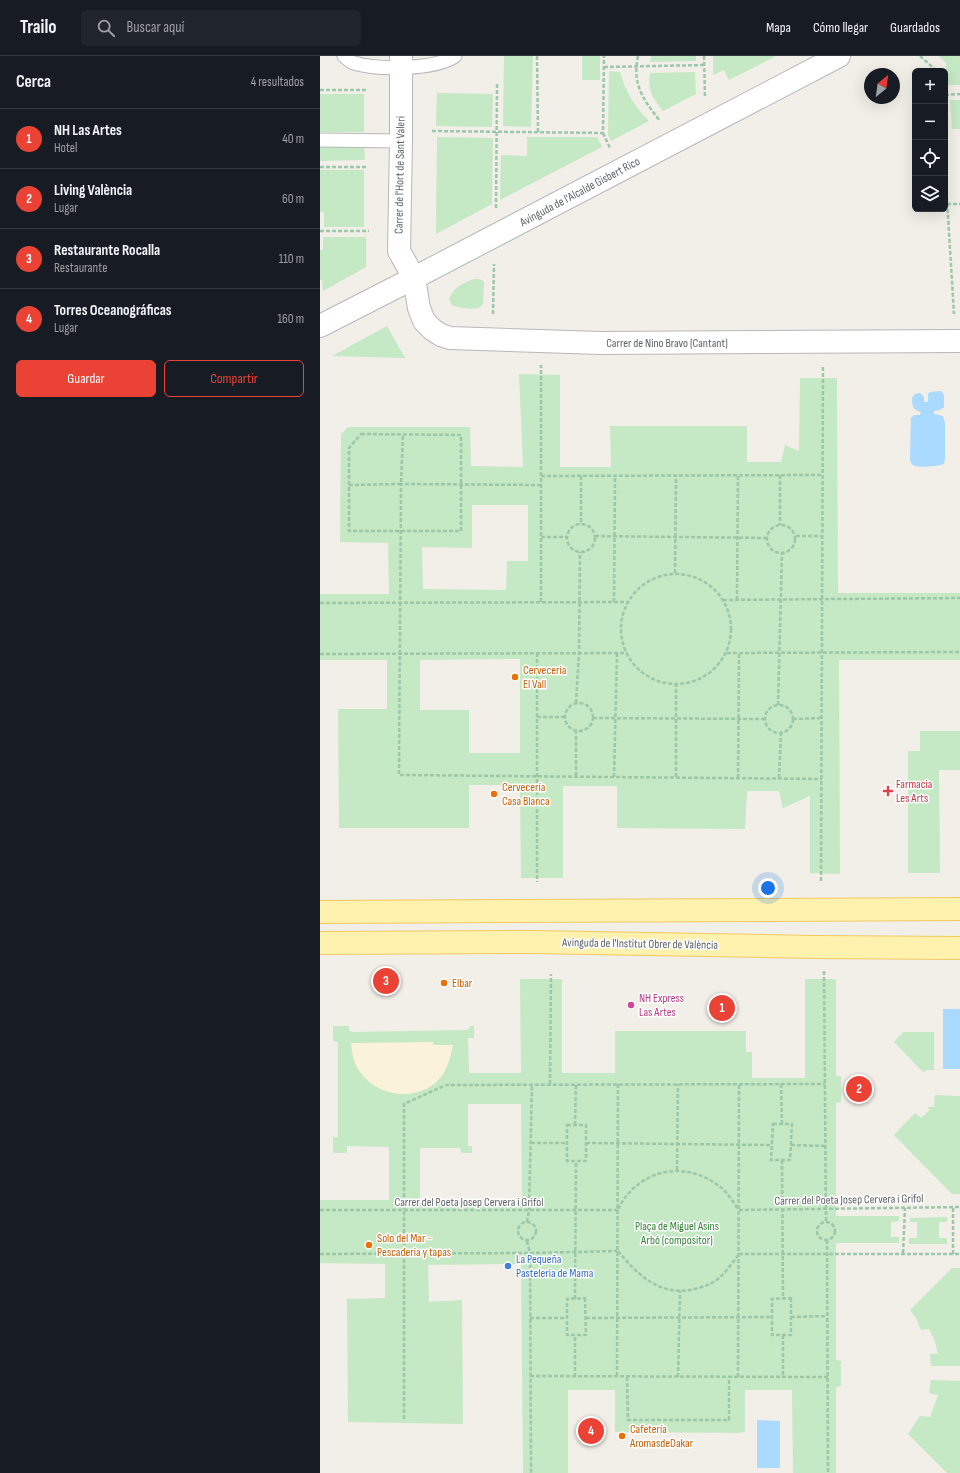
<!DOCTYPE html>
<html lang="es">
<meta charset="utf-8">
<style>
:root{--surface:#171b24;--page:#20242c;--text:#f1f3f6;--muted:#9ea1a6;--line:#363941;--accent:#ea4335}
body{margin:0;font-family:"Sofia Sans Condensed",sans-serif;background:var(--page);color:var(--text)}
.controls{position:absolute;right:12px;top:12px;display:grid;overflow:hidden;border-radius:6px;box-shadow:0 4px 16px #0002}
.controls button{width:36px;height:36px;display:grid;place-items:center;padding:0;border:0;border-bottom:1px solid var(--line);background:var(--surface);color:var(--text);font:20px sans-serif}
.compass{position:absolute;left:544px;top:12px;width:36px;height:36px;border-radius:50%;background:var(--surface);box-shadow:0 4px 16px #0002;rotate:29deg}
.you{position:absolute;left:448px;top:832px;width:14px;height:14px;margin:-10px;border:3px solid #fff;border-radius:50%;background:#1a73e8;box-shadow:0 0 0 6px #1a73e833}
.badge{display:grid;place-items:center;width:26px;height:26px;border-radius:50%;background:var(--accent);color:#fff;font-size:13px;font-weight:700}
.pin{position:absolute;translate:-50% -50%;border:2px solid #fff;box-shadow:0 1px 4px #0006}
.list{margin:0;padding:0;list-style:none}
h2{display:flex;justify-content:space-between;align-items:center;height:52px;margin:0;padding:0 16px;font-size:17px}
h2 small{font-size:13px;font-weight:400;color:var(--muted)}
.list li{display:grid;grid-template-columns:26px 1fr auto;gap:12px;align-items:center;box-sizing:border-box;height:60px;padding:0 16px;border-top:1px solid var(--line)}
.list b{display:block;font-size:15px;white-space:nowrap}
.list p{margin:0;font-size:13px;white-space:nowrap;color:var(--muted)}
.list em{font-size:13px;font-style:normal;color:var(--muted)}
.actions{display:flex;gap:8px;padding:12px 16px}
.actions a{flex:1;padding:9px 0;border:1px solid var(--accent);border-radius:6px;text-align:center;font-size:14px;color:var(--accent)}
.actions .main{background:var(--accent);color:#fff}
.icon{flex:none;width:22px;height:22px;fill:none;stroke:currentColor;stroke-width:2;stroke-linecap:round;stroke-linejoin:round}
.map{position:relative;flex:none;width:640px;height:1417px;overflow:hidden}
header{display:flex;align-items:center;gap:24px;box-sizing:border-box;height:56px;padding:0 20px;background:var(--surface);border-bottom:1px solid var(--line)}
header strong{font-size:19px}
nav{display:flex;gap:22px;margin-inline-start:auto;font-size:14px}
.search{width:280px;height:36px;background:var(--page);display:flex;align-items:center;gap:10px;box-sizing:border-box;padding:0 14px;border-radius:6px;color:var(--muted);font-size:15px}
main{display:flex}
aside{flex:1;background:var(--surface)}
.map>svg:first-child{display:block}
</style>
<header>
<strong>Trailo</strong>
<div class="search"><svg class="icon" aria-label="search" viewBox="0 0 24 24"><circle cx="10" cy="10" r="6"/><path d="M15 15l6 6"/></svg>Buscar aquí</div>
<nav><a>Mapa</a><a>Cómo llegar</a><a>Guardados</a></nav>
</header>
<main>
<aside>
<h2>Cerca<small>4 resultados</small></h2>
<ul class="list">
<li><span class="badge">1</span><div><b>NH Las Artes</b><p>Hotel</p></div><em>40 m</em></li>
<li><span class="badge">2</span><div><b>Living València</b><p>Lugar</p></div><em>60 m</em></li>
<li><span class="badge">3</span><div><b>Restaurante Rocalla</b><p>Restaurante</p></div><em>110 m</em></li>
<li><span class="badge">4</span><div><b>Torres Oceanográficas</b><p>Lugar</p></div><em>160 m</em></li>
</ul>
<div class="actions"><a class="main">Guardar</a><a>Compartir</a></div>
</aside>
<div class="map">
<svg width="640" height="1417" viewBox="0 0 640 1417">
<rect width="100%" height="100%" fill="#f1efe8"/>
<!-- green -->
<g fill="#c5e8c5" fill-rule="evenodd">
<path d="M 184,0 L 213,0 L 211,71 L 183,70 Z"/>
<rect x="262" y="0" width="18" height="24"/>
<path d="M 331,0 L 376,0 L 376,5 L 330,6 Z"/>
<path d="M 393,0 L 456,0 L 409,24 L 404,14 L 393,19 Z"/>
<path d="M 619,0 L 640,0 L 640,29 L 627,29 L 626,7 Z"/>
<path d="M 289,15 L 300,16 C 305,35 315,51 329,65 L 291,85 L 288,79 Z"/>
<path d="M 375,16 L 376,38 L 343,55 C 333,43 327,33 330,17 Z"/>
<path d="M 117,37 L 173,38 L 172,71 L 116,70 Z"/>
<rect x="0" y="38" width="44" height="38"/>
<path d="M 630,44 L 640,44 L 640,73 L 632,73 Z"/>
<path d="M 117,81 L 173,82 L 172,148 L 116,178 Z"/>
<path d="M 207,81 L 277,81 L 282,91 L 180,144 L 181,99 L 207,100 Z"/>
<path d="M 0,89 L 44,89 L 45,104 L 0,105 Z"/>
<path d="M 0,114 L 44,114 L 44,171 L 4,171 L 4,156 L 0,156 Z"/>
<path d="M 3,181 L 46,181 L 46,211 L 3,235 L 2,224 L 0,224 L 0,194 L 3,194 Z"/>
<path d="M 154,223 L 160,223 L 164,226 L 163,248 C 159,256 140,252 132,249 L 129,243 C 135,230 142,228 154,223 Z"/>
<path d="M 67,270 L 85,302 L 12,300 Z"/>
<path d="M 199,318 L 240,319 L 240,411 L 291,411 L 290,370 L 427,370 L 427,406 L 461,406 L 465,389 L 479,395 L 480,322 L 517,322 L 518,537 L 640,537 L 640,604 L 519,604 L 520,818 L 490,817 L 490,740 L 463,752 L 459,735 L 427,735 L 425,773 L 297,772 L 297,730 L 243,730 L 243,822 L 201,822 L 200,729 L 149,729 L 149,772 L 19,772 L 18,653 L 67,653 L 67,604 L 0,604 L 0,538 L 69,538 L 68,487 L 20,486 L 21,378 L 28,371 L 150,371 L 151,410 L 203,411 ZM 152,449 L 208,449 L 208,505 L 187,505 L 186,534 L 103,533 L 102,491 L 152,492 ZM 200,603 L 200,697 L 149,697 L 149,654 L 100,654 L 100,604 Z"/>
<path d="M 600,675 L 640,675 L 640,714 L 619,714 L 620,817 L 588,817 L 588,695 L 600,695 Z"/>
<path d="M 200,923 L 242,923 L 242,1017 L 295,1017 L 295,975 L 426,975 L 426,996 L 432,996 L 432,1022 L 485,1022 L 485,923 L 516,923 L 516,1020 L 521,1020 L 521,1046 L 516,1047 L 516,1160 L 579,1160 L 579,1165 L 571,1166 L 571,1181 L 579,1181 L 579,1187 L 516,1187 L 516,1304 L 521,1305 L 521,1330 L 516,1331 L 516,1417 L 473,1417 L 472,1334 L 425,1334 L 425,1376 L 418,1377 L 295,1376 L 295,1334 L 248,1334 L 248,1417 L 203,1417 L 201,1208 L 108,1209 L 109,1246 L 142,1244 L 143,1368 L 28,1366 L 27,1243 L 65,1242 L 65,1208 L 0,1207 L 0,1144 L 69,1144 L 69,1091 L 27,1090 L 27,1097 L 13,1097 L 13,1081 L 18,1081 L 18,986 L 13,985 L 13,970 L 29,970 L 29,974 L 32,976 L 147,974 L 150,972 L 150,970 L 154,970 L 154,982 L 148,982 L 149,1017 L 201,1017 ZM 148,1048 L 201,1048 L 202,1144 L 100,1144 L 100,1092 L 140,1092 L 141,1097 L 152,1097 L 152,1090 L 148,1090 Z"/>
<path d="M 583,976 L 614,976 L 614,1014 L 607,1014 L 603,1016 L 574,986 Z"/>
<path d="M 615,1039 L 640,1040 L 640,1138 L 632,1138 L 574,1079 L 595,1057 L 601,1062 L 610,1054 L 607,1051 L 614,1051 Z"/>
<path d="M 627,1161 L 627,1166 L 619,1166 L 619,1182 L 627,1182 L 627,1188 L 589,1188 L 589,1182 L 597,1182 L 597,1166 L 590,1166 L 590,1162 Z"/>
<path d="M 632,1212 L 640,1212 L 640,1310 L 611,1310 L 610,1298 L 618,1298 L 615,1285 L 609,1273 L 601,1274 L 596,1262 L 590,1254 Z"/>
<path d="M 611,1324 L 640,1325 L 640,1417 L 627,1417 L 588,1378 L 600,1360 L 610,1361 L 618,1339 L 609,1337 Z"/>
</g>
<!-- sand -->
<path fill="#fbf3d9" d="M 113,986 L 113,989 L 133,989 C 131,998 129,1007 125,1015 C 107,1047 59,1044 40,1016 C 34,1008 32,997 31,987 Z"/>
<!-- water -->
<g fill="#aadaff">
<path d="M 621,335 L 624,339 L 624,351 L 620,354 L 614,355 L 614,358 L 623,360 L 625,367 L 625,403 L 624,408 C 619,410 600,412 595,410 C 591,409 590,405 590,402 L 591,362 L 594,359 L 600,359 L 601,356 C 593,354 592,350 592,342 L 595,338 L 600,337 L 604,341 L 604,346 L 608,346 L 608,338 L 610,336 Z"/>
<rect x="623" y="953" width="17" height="60"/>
<path d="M 437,1364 L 460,1365 L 460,1412 L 437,1412 Z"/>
</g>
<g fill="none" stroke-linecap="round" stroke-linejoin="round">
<defs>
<g id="service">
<path d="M 24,0 C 27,2 30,6 34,7 C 57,14 115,14 135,0"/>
<path d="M 0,84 L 81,85"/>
</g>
<g id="minor">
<path d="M 81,0 L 81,85 L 79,195 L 94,222 L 99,252 L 104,265 L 113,274 L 121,279 L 130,282 L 280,287 L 640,285"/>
<path d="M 0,270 L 94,222 L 519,0"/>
</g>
<g id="primary">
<path d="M 0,856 L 640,853"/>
<path d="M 0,887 L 212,886 L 494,891 L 640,892"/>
</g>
</defs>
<!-- service casing -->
<use href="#service" stroke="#b5b8bc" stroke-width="15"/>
<!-- minor casing -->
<use href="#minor" stroke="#b5b8bc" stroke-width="24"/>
<!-- primary casing -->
<use href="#primary" stroke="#f2c960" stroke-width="24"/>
<!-- path -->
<g stroke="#9cc7a9" stroke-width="2.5" stroke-dasharray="4 2" stroke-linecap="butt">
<path d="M 217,0 L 218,76"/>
<path d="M 318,0 C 312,29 323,43 340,65"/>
<path d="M 384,0 L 385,42"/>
<path d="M 600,0 L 617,15"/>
<path d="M 284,11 L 385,9"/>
<path d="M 0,34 L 47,34"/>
<path d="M 625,39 L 640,38"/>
<path d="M 112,75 L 283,77 L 284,0"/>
<path d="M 283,77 L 290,92"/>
<path d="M 0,111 L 48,111"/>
<path d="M 625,111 L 634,258"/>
<path d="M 627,148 L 640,148"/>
<path d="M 176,152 L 177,28"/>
<path d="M 0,175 L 49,175"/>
<path d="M 173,258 L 174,208"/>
<path d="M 41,378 L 141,379 L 141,475 L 29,475 L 29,392 Z"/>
<path d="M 460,419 L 460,469"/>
<path d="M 221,420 L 502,419"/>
<path d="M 261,420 L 261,468"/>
<path d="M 29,429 L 81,428 L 83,378"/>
<path d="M 221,429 L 81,428 L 79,719 L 502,723"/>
<circle cx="261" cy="482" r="14"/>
<circle cx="461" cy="483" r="14"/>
<path d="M 275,480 L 447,482"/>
<path d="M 476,480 L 502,480"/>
<path d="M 221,481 L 247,481"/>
<path d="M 355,517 L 356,420"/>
<circle cx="356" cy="573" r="55"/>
<path d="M 403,544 L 640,542"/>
<path d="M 417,544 L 418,419"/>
<path d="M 221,546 L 221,309"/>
<path d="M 294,546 L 295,420"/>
<path d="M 0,547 L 308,546"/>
<path d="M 217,597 L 217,826"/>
<path d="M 407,597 L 640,596"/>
<path d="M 0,598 L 307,597"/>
<circle cx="259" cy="661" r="14"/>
<path d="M 256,647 L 259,597 L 260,496"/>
<circle cx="459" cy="663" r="14"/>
<path d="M 458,649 L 462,497"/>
<path d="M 217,661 L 245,661"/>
<path d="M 273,662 L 445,663"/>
<path d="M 473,663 L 501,662"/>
<path d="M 256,720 L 256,675"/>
<path d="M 294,721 L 297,597"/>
<path d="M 356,721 L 356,628"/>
<path d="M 418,722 L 419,597"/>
<path d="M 459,722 L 461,677"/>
<path d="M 501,825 L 503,309"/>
<path d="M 504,915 L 506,1165"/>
<path d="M 230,1028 L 231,918"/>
<path d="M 461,1028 L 462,1068"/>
<path d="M 453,1068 L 472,1068 L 470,1104 L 451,1104 Z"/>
<rect x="247" y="1069" width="19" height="36"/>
<path d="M 255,1069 L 256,1028"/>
<path d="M 211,1087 L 247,1087"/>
<path d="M 266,1087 L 452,1089"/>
<path d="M 471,1089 L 506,1090"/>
<path d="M 462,1104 L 463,1243"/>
<path d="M 357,1114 L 358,1028"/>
<path d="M 298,1153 C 301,1148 304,1142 308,1138 C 332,1110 371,1108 399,1130 C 407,1135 413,1146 418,1153"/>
<path d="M 0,1154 L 297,1154"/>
<path d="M 419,1154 L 640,1151"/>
<circle cx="506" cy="1175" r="9"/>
<circle cx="207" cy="1175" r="9"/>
<path d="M 207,1166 L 209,1155 L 212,1028"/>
<path d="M 507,1184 L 508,1417"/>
<path d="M 207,1185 L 210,1197 L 211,1417"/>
<path d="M 298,1195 C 317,1218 338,1239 370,1234 C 380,1232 391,1229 399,1222 C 406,1216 413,1206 419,1198"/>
<path d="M 583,1197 L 585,1152"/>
<path d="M 0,1198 L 210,1197 L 297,1195"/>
<path d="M 419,1198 L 640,1198"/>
<path d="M 633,1198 L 633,1151"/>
<path d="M 265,1242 L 266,1279 L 247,1279 L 247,1243 Z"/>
<path d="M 471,1242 L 471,1279 L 452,1279 L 452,1243 Z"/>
<path d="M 255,1243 L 256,1105"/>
<path d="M 471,1261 L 507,1260"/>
<path d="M 210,1262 L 246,1262"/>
<path d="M 266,1262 L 452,1261"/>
<path d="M 463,1279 L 463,1321"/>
<path d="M 210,1320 L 508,1321"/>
<path d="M 297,1320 L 298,1028"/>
<path d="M 255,1321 L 255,1279"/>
<path d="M 307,1321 L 308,1364 L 409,1364 L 409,1321"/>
<path d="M 358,1321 L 360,1235"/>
<path d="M 418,1321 L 419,1028"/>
<path d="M 84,1363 L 84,1048 L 126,1029 L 505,1028"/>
</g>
<!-- service -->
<use href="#service" stroke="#fff" stroke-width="13"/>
<!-- minor -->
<use href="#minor" stroke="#fff" stroke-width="22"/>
<!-- primary -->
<use href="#primary" stroke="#fff2af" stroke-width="22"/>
</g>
<!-- markers -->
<g fill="#e8710a" stroke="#fff" stroke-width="1.5">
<circle cx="195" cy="621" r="4"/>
<circle cx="174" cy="738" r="4"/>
<circle cx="124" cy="927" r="4"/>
<circle cx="49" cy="1189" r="4"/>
<circle cx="302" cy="1380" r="4"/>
</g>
<path fill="#e0444e" stroke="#fff" stroke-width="1.5" d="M566 729h4v4h4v4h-4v4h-4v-4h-4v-4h4z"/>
<circle fill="#d1479c" stroke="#fff" stroke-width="1.5" cx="311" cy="949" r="4"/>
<circle fill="#3f7fe0" stroke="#fff" stroke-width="1.5" cx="188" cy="1210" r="4"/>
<g text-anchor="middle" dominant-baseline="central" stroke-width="3" stroke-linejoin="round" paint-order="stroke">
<!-- street labels -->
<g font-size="12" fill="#5f6368" stroke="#fff">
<text transform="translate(80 119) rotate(-89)">Carrer de l'Hort de Sant Valeri</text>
<text transform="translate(260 136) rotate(-28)">Avinguda de l'Alcalde Gisbert Rico</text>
<text x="347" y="287">Carrer de Nino Bravo (Cantant)</text>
<text transform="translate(320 888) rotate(1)">Avinguda de l'Institut Obrer de València</text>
<text transform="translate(529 1144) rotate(-1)">Carrer del Poeta Josep Cervera i Grifol</text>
<text x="149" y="1146">Carrer del Poeta Josep Cervera i Grifol</text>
</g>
<!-- food labels -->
<g font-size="12" fill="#c56008" stroke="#fff" text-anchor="start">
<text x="203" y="614">Cervecería<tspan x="203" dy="14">El Vall</tspan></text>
<text x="182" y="731">Cervecería<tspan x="182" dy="14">Casa Blanca</tspan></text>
<text x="132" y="927">Elbar</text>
<text x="57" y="1182">Solo del Mar -<tspan x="57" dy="14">Pescaderia y tapas</tspan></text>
<text x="310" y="1373">Cafetería<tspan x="310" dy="14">AromasdeDakar</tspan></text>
</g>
<!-- health labels -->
<g font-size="12" fill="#be3a42" stroke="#fff" text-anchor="start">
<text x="576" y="728">Farmacia<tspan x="576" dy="14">Les Arts</tspan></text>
</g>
<!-- hotel labels -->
<g font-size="12" fill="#b23c85" stroke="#fff" text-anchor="start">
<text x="319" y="942">NH Express<tspan x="319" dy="14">Las Artes</tspan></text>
</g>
<!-- park labels -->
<g font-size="12" fill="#348238" stroke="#fff">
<text x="357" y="1170">Plaça de Miguel Asins<tspan x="357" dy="14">Arbó (compositor)</tspan></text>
</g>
<!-- shop labels -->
<g font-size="12" fill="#366cbe" stroke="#fff" text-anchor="start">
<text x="196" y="1203">La Pequeña<tspan x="196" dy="14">Pasteleria de Mama</tspan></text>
</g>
</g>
</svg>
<div class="controls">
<button>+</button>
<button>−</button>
<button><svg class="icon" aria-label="locate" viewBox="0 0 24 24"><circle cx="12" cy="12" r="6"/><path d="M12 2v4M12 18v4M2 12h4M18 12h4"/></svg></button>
<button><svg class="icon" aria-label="layers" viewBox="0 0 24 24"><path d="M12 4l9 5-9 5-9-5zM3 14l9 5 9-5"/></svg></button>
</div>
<svg class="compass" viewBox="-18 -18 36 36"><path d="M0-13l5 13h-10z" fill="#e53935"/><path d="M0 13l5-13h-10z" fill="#9ea1a6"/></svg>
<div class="you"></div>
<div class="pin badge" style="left:402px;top:952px">1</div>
<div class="pin badge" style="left:539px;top:1033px">2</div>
<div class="pin badge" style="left:66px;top:925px">3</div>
<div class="pin badge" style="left:271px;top:1375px">4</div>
</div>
</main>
